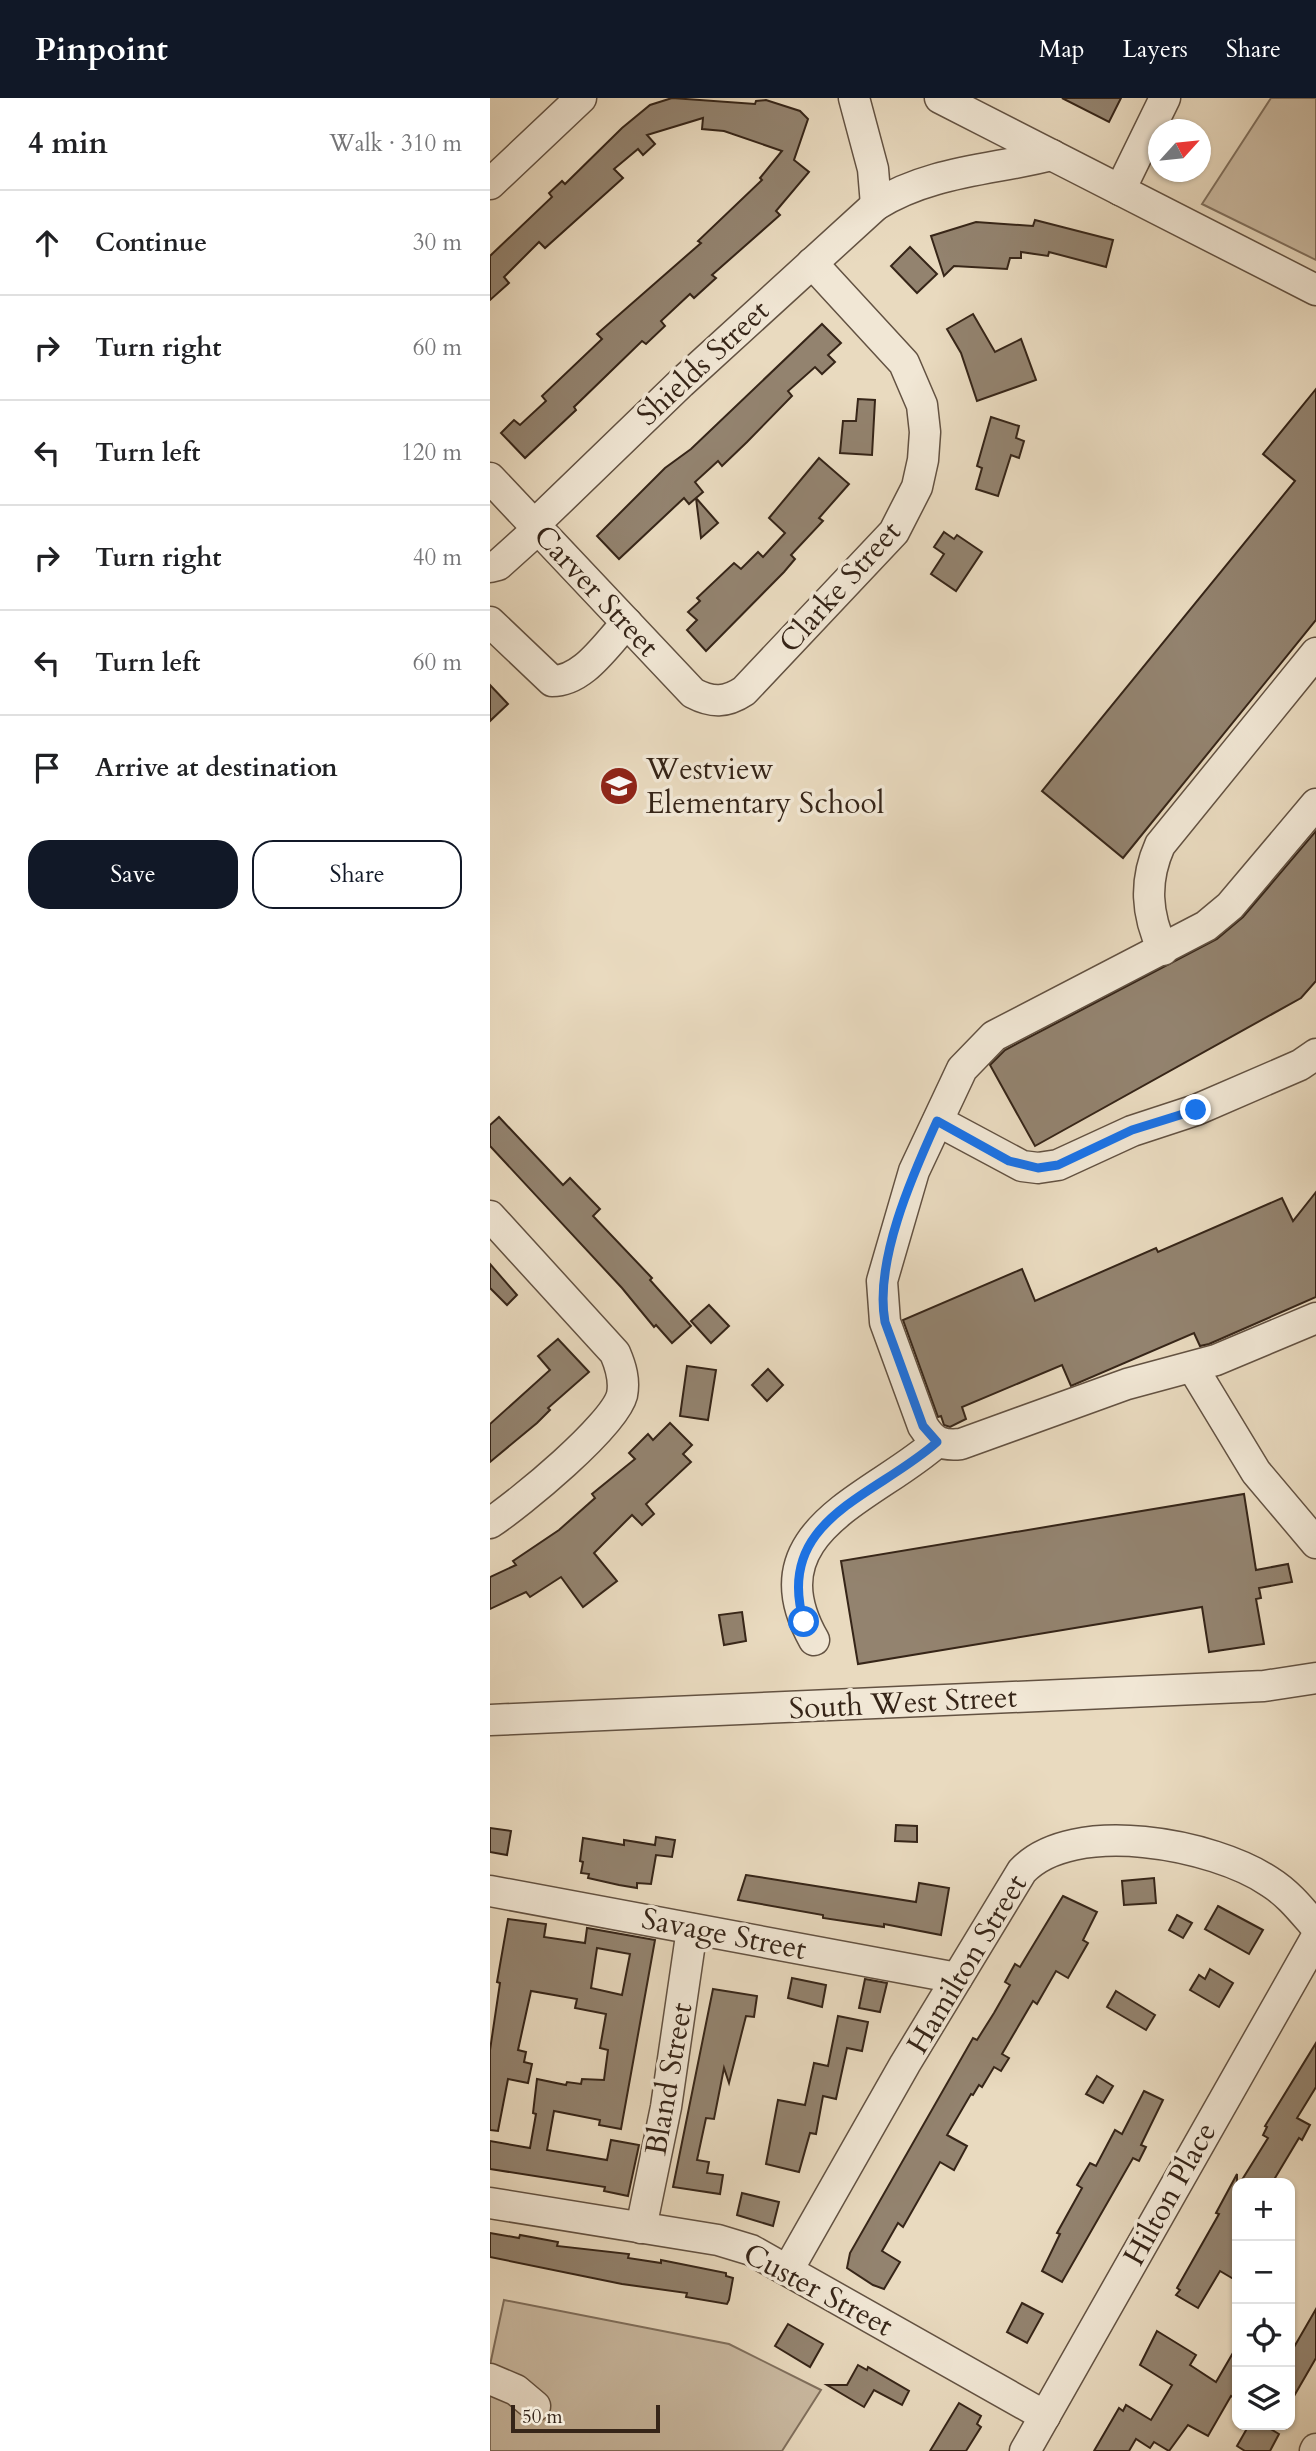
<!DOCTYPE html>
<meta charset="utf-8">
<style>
:root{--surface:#fff;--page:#f6f6f6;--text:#202124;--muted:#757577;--line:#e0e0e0;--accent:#111827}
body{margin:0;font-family:Cardo,serif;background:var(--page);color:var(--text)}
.controls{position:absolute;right:21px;bottom:21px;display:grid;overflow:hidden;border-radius:14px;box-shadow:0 2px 5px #0004}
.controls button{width:63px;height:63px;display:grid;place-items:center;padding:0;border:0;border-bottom:2px solid var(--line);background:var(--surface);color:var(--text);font:35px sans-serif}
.compass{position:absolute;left:658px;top:21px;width:63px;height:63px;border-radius:50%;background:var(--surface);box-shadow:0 2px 5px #0004;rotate:63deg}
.scale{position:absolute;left:21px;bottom:18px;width:149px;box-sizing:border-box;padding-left:7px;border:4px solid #362518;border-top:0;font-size:19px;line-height:24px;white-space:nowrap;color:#362518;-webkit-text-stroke:5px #f1e7d5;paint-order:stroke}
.stop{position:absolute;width:21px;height:21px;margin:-16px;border:5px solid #1a73e8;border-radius:50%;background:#fff}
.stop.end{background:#1a73e8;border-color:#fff;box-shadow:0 2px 7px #0008}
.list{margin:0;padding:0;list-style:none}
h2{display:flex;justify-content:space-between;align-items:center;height:91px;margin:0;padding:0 28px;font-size:30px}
h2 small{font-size:23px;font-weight:400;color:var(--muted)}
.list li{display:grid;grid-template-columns:46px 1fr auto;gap:21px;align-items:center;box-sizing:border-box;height:105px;padding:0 28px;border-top:2px solid var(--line)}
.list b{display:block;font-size:26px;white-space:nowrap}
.list em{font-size:23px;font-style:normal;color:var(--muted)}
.actions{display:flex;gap:14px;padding:21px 28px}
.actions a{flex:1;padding:16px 0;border:2px solid var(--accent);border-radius:21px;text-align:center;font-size:24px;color:var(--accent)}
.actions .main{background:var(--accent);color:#fff}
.icon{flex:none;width:38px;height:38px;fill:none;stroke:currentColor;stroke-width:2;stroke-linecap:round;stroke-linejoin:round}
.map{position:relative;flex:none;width:826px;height:2353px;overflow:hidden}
header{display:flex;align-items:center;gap:42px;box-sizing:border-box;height:98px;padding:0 35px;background:var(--accent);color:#fff}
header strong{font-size:33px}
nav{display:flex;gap:38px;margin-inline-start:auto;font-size:24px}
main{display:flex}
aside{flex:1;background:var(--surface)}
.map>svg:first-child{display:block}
</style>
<header>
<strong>Pinpoint</strong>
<nav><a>Map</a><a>Layers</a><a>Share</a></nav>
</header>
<main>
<aside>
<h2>4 min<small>Walk · 310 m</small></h2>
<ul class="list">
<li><svg class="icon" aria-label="ahead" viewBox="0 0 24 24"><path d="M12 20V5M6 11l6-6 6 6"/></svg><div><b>Continue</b></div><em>30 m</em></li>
<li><svg class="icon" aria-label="right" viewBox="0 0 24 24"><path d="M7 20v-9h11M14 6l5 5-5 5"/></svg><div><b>Turn right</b></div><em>60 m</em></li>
<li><svg class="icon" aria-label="left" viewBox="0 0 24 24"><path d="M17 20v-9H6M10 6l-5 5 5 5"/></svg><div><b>Turn left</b></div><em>120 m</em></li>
<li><svg class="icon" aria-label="right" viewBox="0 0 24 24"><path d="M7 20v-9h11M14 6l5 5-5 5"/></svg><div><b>Turn right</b></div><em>40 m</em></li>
<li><svg class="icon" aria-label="left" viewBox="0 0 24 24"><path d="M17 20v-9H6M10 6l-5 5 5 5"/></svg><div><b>Turn left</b></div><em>60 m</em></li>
<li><svg class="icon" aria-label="arrive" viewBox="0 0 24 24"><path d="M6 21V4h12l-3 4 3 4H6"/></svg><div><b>Arrive at destination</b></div></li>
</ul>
<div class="actions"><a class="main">Save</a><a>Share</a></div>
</aside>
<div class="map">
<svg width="826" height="2353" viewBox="0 0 826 2353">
<rect width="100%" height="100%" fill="#e9dabf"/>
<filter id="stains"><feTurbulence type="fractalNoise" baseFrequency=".00286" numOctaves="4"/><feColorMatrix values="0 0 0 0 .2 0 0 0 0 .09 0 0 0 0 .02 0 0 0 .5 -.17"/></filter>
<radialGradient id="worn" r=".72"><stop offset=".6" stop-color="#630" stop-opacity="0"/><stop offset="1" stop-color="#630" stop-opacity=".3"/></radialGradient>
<!-- green -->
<g fill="#cbbba3" stroke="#80705e" stroke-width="2">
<path d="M 781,0 L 826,0 L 826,162 L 712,106 Z"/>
<path d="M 14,2202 L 239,2246 L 331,2292 L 292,2353 L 0,2353 L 0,2267 Z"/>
</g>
<!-- building -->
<g fill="#93836f" stroke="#362518" stroke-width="2" fill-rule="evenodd">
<path d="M 182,0 L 265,6 L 266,3 L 276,2 L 310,13 L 318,21 L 304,62 L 319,74 L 286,113 L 290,117 L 222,177 L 226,180 L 204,200 L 200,196 L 171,223 L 175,228 L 156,246 L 152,243 L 84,309 L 86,312 L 35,360 L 11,335 L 24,322 L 30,327 L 56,303 L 52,298 L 112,241 L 107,236 L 211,145 L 208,143 L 272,82 L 270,80 L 292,53 L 234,33 L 212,31 L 213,20 L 157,37 L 165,46 L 153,57 L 148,51 L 124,71 L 133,80 L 55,150 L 49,144 L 14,179 L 19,185 L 0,202 L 0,158 L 62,99 L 59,95 L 72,83 L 75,86 L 132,30 L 160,7 Z"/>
<path d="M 572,0 L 631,0 L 619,24 Z"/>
<path d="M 545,122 L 623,142 L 616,169 L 559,154 L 558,158 L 531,154 L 531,160 L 520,160 L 517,171 L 464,168 L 454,178 L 441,138 L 486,124 L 543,128 Z"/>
<path d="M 420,149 L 447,176 L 427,195 L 401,168 Z"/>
<path d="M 483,216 L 505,254 L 531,241 L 546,282 L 487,303 L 471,255 L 457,231 Z"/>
<path d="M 332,226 L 351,245 L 338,257 L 345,264 L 332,276 L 325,269 L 298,293 L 302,298 L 257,344 L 232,368 L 228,363 L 205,384 L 213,394 L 206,400 L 228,425 L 211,440 L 206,400 L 199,406 L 194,400 L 129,461 L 107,438 L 175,370 L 201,351 Z"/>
<path d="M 826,291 L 826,522 L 633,760 L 552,693 L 805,383 L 773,356 Z"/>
<path d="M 368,301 L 385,302 L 382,357 L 350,355 L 353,323 L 366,323 Z"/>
<path d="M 501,319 L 529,328 L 526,340 L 534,343 L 529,360 L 521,357 L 508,398 L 486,391 L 492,370 L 487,368 Z"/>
<path d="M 329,360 L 359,386 L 329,420 L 333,423 L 301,457 L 305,461 L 294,474 L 216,553 L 197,532 L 207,522 L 198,514 L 210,503 L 207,500 L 244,465 L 251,471 L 268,454 L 273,459 L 295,435 L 279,420 Z"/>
<path d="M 454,434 L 464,441 L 467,437 L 492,454 L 466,493 L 441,476 L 454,456 L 444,449 Z"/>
<path d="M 0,587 L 18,606 L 0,623 Z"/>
<path d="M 826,733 L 826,883 L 811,900 L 545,1048 L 500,967 L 515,952 L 727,841 L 753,819 Z"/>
<path d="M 9,1019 L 73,1087 L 80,1080 L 110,1111 L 103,1118 L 162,1180 L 160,1182 L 201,1228 L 182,1245 L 166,1227 L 164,1229 L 132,1190 L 0,1048 L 0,1027 Z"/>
<path d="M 826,1094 L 826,1199 L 719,1246 L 710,1248 L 704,1235 L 581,1288 L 572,1267 L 472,1309 L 476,1321 L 460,1329 L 454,1327 L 451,1318 L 448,1319 L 413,1222 L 532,1171 L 545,1203 L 666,1150 L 668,1154 L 792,1100 L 803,1123 Z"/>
<path d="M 0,1166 L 27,1197 L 17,1207 L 0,1190 Z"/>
<path d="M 219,1207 L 239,1228 L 221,1245 L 201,1223 Z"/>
<path d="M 68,1241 L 99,1274 L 58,1310 L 60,1312 L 47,1325 L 0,1364 L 0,1326 L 60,1272 L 48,1258 Z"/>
<path d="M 197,1268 L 226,1272 L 218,1322 L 190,1318 Z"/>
<path d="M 278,1271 L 293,1287 L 277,1303 L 262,1287 Z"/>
<path d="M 180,1325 L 202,1347 L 193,1356 L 201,1364 L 156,1406 L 164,1416 L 152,1427 L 142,1417 L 104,1455 L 127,1483 L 93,1509 L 71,1479 L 40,1499 L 36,1494 L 0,1511 L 0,1479 L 26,1467 L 23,1463 L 69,1432 L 105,1400 L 102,1396 L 145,1361 L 139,1355 L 158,1336 L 163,1342 Z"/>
<path d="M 754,1396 L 766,1472 L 798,1466 L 802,1484 L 769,1490 L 771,1500 L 766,1501 L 774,1546 L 719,1554 L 712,1509 L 368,1566 L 351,1463 Z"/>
<path d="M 252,1514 L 256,1543 L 234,1547 L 229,1517 Z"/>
<path d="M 406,1727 L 427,1728 L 427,1744 L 405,1743 Z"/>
<path d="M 0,1730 L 21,1733 L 17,1757 L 0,1754 Z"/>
<path d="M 166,1739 L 185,1742 L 182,1759 L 166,1757 L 161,1786 L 147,1785 L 147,1790 L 129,1787 L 98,1780 L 99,1776 L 91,1775 L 93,1764 L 90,1763 L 93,1740 L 134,1747 L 134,1742 L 165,1747 Z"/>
<path d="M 256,1777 L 426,1804 L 429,1785 L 459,1790 L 451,1837 L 394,1826 L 394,1829 L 333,1820 L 333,1817 L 248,1802 Z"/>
<path d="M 664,1780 L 666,1805 L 634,1807 L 632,1783 Z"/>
<path d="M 573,1798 L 607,1814 L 593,1842 L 598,1845 L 578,1880 L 566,1873 L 547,1906 L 543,1903 L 512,1956 L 519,1960 L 511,1973 L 504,1969 L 492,1989 L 489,1987 L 483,1997 L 481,1996 L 457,2037 L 477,2048 L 464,2072 L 450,2064 L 413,2129 L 408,2125 L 392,2153 L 410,2164 L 394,2191 L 383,2187 L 357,2170 L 360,2155 L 483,1940 L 487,1942 L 504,1915 L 520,1887 L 515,1884 L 525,1866 L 530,1869 Z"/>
<path d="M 728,1808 L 773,1832 L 759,1856 L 715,1831 Z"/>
<path d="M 687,1817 L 702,1825 L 693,1840 L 679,1832 Z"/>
<path d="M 18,1821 L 56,1826 L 54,1839 L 95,1845 L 97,1830 L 165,1842 L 131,2031 L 109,2027 L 110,2022 L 64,2013 L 57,2052 L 117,2062 L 121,2042 L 149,2047 L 138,2098 L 114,2093 L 115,2089 L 0,2071 L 0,2043 L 40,2050 L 46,2016 L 43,2015 L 47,1981 L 76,1987 L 77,1984 L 91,1986 L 92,1981 L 114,1982 L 118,1952 L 110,1950 L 116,1916 L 85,1910 L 87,1901 L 41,1893 L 28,1952 L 36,1954 L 34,1964 L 42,1966 L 38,1985 L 18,1981 L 8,2033 L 0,2032 L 0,1952 L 10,1885 L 7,1884 ZM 107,1850 L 140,1856 L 132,1897 L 101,1890 Z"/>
<path d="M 720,1871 L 743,1885 L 729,1909 L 700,1892 L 709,1877 L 715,1881 Z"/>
<path d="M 302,1880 L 336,1887 L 332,1909 L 298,1900 Z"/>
<path d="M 375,1881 L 397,1885 L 390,1914 L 369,1910 Z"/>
<path d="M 223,1891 L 267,1898 L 264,1919 L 256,1918 L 239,1985 L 234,1970 L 224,2021 L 216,2020 L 207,2062 L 219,2064 L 217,2075 L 233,2077 L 230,2096 L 183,2089 Z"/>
<path d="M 626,1893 L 665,1917 L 656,1932 L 617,1909 Z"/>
<path d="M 348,1918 L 378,1924 L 372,1953 L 357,1950 L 346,2001 L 333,1998 L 326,2036 L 320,2035 L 309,2074 L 276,2066 L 288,2002 L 315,2007 L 324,1965 L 338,1968 Z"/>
<path d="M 826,1945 L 826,1989 L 807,2020 L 820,2027 L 812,2042 L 809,2040 L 782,2085 L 750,2085 L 778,2040 L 773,2037 L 777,2029 L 775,2028 Z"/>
<path d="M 607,1978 L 623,1988 L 613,2005 L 596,1996 Z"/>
<path d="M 654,1993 L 673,2002 L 651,2047 L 656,2049 L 649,2063 L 643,2060 L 572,2184 L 552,2173 L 570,2136 L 567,2135 L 592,2090 L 587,2087 L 600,2065 L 606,2068 L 625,2032 L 632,2036 Z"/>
<path d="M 747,2076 L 747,2183 L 730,2173 L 708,2210 L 686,2197 L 690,2192 L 687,2190 L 729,2116 L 726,2115 Z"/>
<path d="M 252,2095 L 289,2104 L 283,2128 L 247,2117 Z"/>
<path d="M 0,2135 L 29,2140 L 30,2137 L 68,2144 L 67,2148 L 139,2156 L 138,2160 L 171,2165 L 171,2162 L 236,2175 L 236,2178 L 243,2180 L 239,2202 L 237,2206 L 196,2199 L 197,2195 L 132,2186 L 0,2159 Z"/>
<path d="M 532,2205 L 553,2216 L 537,2245 L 517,2234 Z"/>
<path d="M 826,2211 L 826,2260 L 800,2305 L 800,2256 Z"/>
<path d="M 298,2226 L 333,2246 L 320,2269 L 285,2248 Z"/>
<path d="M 667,2233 L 706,2257 L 700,2267 L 726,2284 L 747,2248 L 747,2302 L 741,2298 L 718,2338 L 698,2327 L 679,2353 L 664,2344 L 660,2350 L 646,2341 L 639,2353 L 604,2353 L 629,2310 L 633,2313 L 636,2307 L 661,2322 L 682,2287 L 650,2267 Z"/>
<path d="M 368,2267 L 377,2272 L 378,2269 L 419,2293 L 412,2307 L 384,2292 L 374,2309 L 337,2287 L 357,2287 Z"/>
<path d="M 469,2305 L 491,2318 L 487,2326 L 491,2329 L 476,2353 L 440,2353 Z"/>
<path d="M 759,2327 L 774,2327 L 789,2336 L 780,2353 L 755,2353 L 747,2348 Z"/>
</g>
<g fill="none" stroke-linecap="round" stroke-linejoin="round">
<defs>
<g id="minor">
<path d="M 364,0 L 383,71 L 386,107"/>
<path d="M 450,0 L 826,192"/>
<path d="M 0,86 L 91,0"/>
<path d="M 630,92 L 675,0"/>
<path d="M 0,380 L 203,595 C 222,605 236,605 254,593 L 404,434 L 427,389 L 433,362 L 435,334 L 432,307 L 414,265 L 322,165"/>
<path d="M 44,427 L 191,285 L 386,107 C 440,73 502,72 562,57"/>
<path d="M 0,469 L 8,467 L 48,431"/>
<path d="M 0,524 L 62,583 C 94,583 116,546 137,525"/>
<path d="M 826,706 L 740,808 L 716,828 L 504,938 L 472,971 L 424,1073 L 392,1183 L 395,1224 L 433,1328 C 443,1344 452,1348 471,1346 L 637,1286 L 726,1262 L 826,1220"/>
<path d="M 673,852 C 656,816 654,783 670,747 L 826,555"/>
<path d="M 448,1023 L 532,1068 L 548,1070 L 568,1067 L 642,1033 L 706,1012 L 810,967 L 826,956"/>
<path d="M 0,1118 L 125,1255 C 131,1269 135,1282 132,1297 C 124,1328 29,1406 0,1425"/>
<path d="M 703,1270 L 766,1374 L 826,1445"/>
<path d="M 324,1542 C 262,1433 385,1400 447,1344"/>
<path d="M 0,1622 L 774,1588 L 826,1580"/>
<path d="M 0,1793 L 467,1880"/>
<path d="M 0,2105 L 228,2142 L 261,2152 L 555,2318"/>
<path d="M 151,2130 L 176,2009 L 202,1831"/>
<path d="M 299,2170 L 415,1966 L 532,1773 C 583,1719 724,1746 780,1784 C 799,1796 812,1813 826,1829"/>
<path d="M 0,2281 L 26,2292 L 45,2308"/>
<path d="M 535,2353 L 826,1840"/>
<path d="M 825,2353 L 826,2351"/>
</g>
</defs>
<!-- minor casing -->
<use href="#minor" stroke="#635242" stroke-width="33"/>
<!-- minor -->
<use href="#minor" stroke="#f1e7d5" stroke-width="30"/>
</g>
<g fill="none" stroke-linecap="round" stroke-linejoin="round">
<!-- route -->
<path stroke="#1a73e8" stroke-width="9" d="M 314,1524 C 283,1421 387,1398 447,1344 L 433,1328 L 395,1224 C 384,1164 422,1078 447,1023 L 519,1063 L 548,1070 L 568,1067 L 642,1032 L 706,1012"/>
</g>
<!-- icons -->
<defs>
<symbol id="school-disc" viewBox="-11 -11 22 22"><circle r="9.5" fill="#8f2418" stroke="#f1e7d5"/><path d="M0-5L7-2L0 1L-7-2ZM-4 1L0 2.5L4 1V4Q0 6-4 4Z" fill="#fff"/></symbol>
</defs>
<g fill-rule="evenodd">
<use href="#school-disc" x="107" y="666" width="44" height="44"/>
</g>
<g text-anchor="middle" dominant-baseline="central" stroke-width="7" stroke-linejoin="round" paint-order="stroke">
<!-- street labels -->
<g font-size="30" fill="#362518" stroke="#f1e7d5">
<text transform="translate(213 265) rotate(-43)">Shields Street</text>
<text transform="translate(350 489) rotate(-48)">Clarke Street</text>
<text transform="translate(106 493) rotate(47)">Carver Street</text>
<text transform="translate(413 1605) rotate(-3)">South West Street</text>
<text transform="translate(234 1836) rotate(11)">Savage Street</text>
<text transform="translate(477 1866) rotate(-59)">Hamilton Street</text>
<text transform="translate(179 1981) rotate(-80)">Bland Street</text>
<text transform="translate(680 2096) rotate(-61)">Hilton Place</text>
<text transform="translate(328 2192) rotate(28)">Custer Street</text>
</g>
<!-- poi labels -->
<g font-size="30" fill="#362518" stroke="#f1e7d5" text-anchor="start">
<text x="156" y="671">Westview<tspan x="156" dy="34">Elementary School</tspan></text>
</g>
</g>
<rect width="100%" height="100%" filter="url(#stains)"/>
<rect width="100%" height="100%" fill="url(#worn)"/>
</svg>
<div class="controls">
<button>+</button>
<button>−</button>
<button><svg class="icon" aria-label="locate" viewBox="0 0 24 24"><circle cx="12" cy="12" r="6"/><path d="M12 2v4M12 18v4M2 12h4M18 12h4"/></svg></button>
<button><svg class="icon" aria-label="layers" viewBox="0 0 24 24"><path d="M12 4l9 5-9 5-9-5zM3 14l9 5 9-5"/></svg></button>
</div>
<svg class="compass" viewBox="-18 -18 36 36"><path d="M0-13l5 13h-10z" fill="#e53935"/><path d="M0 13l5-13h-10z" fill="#757577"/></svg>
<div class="scale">50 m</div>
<div class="stop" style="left:314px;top:1524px"></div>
<div class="stop end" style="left:706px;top:1012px"></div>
</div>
</main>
